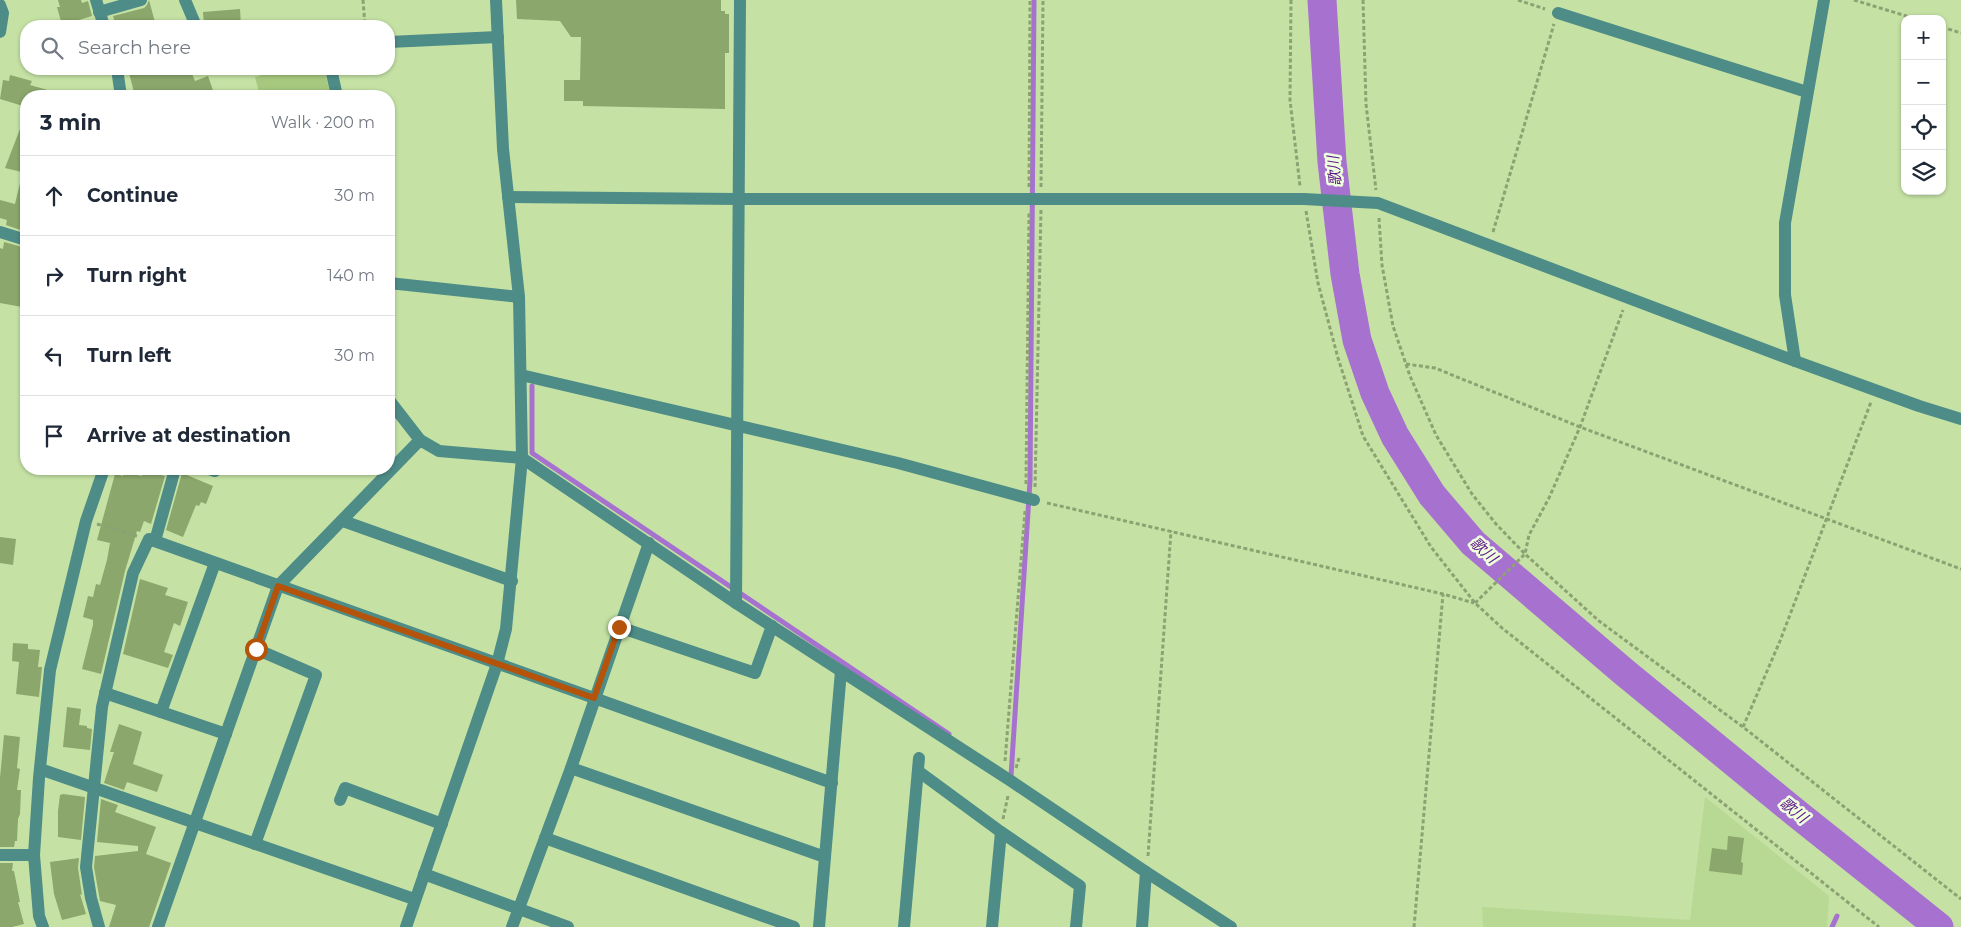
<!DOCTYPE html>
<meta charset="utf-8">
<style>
:root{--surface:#fff;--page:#f6f6f7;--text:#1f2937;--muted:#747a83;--line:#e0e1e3}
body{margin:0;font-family:Montserrat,"Noto Sans JP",sans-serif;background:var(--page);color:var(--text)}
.controls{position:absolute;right:15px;top:15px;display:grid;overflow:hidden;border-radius:10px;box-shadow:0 1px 4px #0004}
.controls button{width:45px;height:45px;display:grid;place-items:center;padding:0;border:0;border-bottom:1px solid var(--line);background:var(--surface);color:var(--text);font:25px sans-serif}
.stop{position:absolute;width:15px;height:15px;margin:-11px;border:4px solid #b45309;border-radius:50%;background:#fff}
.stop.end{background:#b45309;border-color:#fff;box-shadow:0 1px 5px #0008}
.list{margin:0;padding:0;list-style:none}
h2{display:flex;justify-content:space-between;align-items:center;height:65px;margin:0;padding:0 20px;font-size:21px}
h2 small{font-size:16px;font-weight:400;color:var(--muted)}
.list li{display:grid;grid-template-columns:32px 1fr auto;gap:15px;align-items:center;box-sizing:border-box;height:80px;padding:0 20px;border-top:1px solid var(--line)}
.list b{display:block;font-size:19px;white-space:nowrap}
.list em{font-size:16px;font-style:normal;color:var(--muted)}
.icon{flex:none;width:28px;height:28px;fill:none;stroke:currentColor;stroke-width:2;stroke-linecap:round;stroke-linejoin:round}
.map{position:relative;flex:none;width:1961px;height:927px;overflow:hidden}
.search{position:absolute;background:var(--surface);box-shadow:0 1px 4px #0004;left:20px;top:20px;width:375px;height:55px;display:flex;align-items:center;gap:12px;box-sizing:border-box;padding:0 18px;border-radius:20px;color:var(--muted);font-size:19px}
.panel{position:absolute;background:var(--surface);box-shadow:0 1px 4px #0004;left:20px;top:90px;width:375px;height:385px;border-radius:20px}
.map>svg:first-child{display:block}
</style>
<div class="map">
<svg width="1961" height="927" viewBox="0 0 1961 927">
<rect width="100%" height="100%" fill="#c5e2a4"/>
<!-- built -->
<path fill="#b8d994" d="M 1705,797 L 1829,896 L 1827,927 L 1483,927 L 1482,907 L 1690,920 Z"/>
<!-- green -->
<path fill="#a7c97f" d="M 258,69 L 324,69 L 331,96 L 260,96 L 255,77 L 260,76 Z"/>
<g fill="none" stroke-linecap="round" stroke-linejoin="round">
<!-- stream -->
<g stroke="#a772cf" stroke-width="5">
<path d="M 532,386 L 532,453 L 949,734"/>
<path d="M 1011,776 L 1030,481 L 1034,0"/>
<path d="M 1832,927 L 1837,916"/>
</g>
<!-- river -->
<path stroke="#a772cf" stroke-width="29" d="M 1322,0 L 1332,162 L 1345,274 L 1357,340 L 1375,393 L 1395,436 L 1432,495 L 1473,543 L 1624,672 L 1796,813 L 1939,927"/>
</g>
<!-- building -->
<g fill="#8ba76c">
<path d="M 58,0 L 81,0 L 82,3 L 88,1 L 92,16 L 62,25 L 57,7 L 60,7 Z"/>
<path d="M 149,0 L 156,26 L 116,26 L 113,16 L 144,8 L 147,5 Z"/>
<path d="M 516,0 L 721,0 L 721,11 L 725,11 L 725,14 L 729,14 L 729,53 L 725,53 L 725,109 L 583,106 L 583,101 L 564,101 L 564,80 L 580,80 L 581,37 L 571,37 L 560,21 L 517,19 Z"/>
<path d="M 240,9 L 241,26 L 204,25 L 203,12 Z"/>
<path d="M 128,69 L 190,69 L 195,81 L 208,76 L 215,96 L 183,96 L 181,93 L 166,96 L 135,96 Z"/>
<path d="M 10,75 L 32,81 L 30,85 L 58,93 L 57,96 L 26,96 L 26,107 L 0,99 L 3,80 L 9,81 Z"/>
<path d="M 25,116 L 26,116 L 26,173 L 5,168 Z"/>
<path d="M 21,179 L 26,180 L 26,232 L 6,225 L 7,220 L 0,218 L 0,200 L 15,204 Z"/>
<path d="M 4,242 L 26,248 L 24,282 L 26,282 L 22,307 L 0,303 L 0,248 L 3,249 Z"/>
<path d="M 143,471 L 165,476 L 151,524 L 144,521 L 140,532 L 137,531 L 125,571 L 101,674 L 82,669 L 93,625 L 93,620 L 83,617 L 88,596 L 93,597 L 96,584 L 100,585 L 107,560 L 110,543 L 97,540 L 115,474 L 123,476 L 124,472 L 142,476 Z"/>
<path d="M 182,473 L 213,486 L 206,504 L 201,502 L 199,506 L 196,505 L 183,537 L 166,530 Z"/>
<path d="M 0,537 L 16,539 L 13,565 L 0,563 Z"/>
<path d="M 140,579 L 168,588 L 165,595 L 188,602 L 180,626 L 174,623 L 164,652 L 173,655 L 168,668 L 123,654 Z"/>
<path d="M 13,643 L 28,644 L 28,649 L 40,650 L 38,667 L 42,667 L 39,697 L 16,694 L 19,662 L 12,661 Z"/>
<path d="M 67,707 L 81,709 L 79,725 L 87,726 L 87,728 L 92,729 L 90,750 L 63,747 Z"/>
<path d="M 119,724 L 142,732 L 133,764 L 163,775 L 157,792 L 127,782 L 124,790 L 104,783 L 114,752 L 110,752 Z"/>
<path d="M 4,735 L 20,737 L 17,768 L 20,769 L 17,790 L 21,790 L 20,814 L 18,819 L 17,841 L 15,841 L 14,847 L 0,847 L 0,778 Z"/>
<path d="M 63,794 L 85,797 L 81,840 L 58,837 L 58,811 L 60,795 Z"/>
<path d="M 101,799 L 118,805 L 115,812 L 156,827 L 146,854 L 171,863 L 149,927 L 109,927 L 116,905 L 100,901 L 94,867 L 95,856 L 138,851 L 138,846 L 97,842 Z"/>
<path d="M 1728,836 L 1744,838 L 1741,862 L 1743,863 L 1742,875 L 1709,871 L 1712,848 L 1727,850 Z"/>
<path d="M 79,858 L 78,868 L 82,895 L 80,894 L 86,914 L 62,920 L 54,894 L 50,862 Z"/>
<path d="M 0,863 L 13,863 L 12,871 L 14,871 L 20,902 L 18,902 L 24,924 L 12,927 L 0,927 Z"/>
</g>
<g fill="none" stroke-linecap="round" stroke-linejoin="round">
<!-- path -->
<g stroke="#8ca272" stroke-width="3" stroke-dasharray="4 2.5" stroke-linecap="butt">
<path d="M 363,0 L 365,26"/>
<path d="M 1291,0 L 1290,100 L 1300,186"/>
<path d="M 1363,0 L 1366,104 L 1376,190"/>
<path d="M 1518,0 L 1545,9"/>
<path d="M 1854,0 L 1916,19"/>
<path d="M 1942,27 L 1961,33"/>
<path d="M 1029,187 L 1030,0"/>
<path d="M 1041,187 L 1043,0"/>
<path d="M 1306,211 L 1318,283 L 1338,358 L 1363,436 L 1431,547 L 1475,603 L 1502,628 L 1879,927"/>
<path d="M 1379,218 L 1382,265 L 1393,326 L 1410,376 L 1436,435 L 1472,494 L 1496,524 L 1525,554 L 1599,621 L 1743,727 L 1961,899"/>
<path d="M 1493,232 L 1554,24"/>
<path d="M 1406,364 L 1435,368 L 1580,427 L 1961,569"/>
<path d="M 1026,484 L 1029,211"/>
<path d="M 1035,487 L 1041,210"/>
<path d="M 1047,503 L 1443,594 L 1474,603"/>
<path d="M 97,524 L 137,536"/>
<path d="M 1475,603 L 1525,554 L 1529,535 L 1549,498 L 1580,427 L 1623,310"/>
<path d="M 1743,727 L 1780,641 L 1871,402"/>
<path d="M 1005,761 L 1025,511"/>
<path d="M 1016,768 L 1019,758"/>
<path d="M 1003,819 L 1008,796"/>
<path d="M 1148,856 L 1171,531"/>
<path d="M 1414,927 L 1443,594"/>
</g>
<!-- minor -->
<g stroke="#4e8c87" stroke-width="12">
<path d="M 96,0 L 104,26"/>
<path d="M 185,0 L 196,26"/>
<path d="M 0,5 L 3,13 L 0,32"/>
<path d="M 99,12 L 141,0"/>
<path d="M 1558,13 L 1807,92"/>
<path d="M 389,42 L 498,37"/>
<path d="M 117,69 L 121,96"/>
<path d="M 331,69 L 337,96"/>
<path d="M 508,197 L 738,199 L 1304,199 L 1378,203 L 1795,361 L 1919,406 L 1961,419"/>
<path d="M 0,232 L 26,240"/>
<path d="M 389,283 L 519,297"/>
<path d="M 1795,361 L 1785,295 L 1785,223 L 1824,0"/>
<path d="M 521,375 L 898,463 L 1034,500"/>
<path d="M 389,400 L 420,440 L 439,451 L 522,458 L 736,603 L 1011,781 L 1146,872 L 1142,927"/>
<path d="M 209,469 L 215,471"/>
<path d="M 343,521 L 512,581"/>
<path d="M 155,541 L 175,469"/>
<path d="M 736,603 L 740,0"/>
<path d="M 619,627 L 755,673 L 772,626"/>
<path d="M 105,693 L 226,734"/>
<path d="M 161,712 L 215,563"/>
<path d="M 571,768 L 825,857"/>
<path d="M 40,769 L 414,899"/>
<path d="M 918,771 L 1001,832 L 1080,886 L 1076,927"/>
<path d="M 340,800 L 345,788 L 442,824"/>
<path d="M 545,838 L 794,927"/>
<path d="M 255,844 L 316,675 L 256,649"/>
<path d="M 0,855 L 34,855"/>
<path d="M 1146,872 L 1231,927"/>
<path d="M 424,874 L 568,927"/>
<path d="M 43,927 L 39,916 L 34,855 L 39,778 L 50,670 L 86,521 L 104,469"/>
<path d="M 99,927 L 91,898 L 86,867 L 102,707 L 133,573 L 149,539 L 832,783"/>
<path d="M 158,927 L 278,586 L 420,440"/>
<path d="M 406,927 L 497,664 L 506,629 L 522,458 L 519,297 L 503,149 L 496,0"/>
<path d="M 512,927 L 571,768 L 649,543"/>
<path d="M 819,927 L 841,671"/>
<path d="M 904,927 L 919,758"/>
<path d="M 992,927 L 1001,832"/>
</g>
</g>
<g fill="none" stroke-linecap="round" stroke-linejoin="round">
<!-- route -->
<path stroke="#b45309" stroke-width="6" d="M 256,649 L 278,586 L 594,698 L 619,627"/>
</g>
<g text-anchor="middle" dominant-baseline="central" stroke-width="5" stroke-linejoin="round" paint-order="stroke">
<!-- water labels -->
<g font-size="15" font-style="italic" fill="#5d1486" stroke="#eefedf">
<text transform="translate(1334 171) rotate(-95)">歌川</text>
<text transform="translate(1484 550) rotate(42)">歌川</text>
<text transform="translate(1794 810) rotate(39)">歌川</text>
</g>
</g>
</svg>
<div class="controls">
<button>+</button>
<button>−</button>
<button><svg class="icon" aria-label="locate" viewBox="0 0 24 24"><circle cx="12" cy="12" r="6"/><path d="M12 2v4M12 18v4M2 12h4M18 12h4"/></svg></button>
<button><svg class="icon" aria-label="layers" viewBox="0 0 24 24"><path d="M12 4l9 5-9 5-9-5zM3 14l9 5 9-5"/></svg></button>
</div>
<div class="stop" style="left:256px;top:649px"></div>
<div class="stop end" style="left:619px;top:627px"></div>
<div class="search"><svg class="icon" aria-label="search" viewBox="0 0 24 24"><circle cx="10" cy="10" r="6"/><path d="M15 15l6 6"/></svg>Search here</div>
<section class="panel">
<h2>3 min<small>Walk · 200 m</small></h2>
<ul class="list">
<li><svg class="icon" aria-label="ahead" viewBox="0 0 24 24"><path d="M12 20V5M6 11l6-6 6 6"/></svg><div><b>Continue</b></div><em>30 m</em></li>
<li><svg class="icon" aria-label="right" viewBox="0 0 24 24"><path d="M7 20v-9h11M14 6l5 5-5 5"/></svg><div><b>Turn right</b></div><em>140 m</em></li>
<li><svg class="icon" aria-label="left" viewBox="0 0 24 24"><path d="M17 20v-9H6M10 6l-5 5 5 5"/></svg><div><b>Turn left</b></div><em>30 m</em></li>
<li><svg class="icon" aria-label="arrive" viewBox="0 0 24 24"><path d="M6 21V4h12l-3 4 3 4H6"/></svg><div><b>Arrive at destination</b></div></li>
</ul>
</section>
</div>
